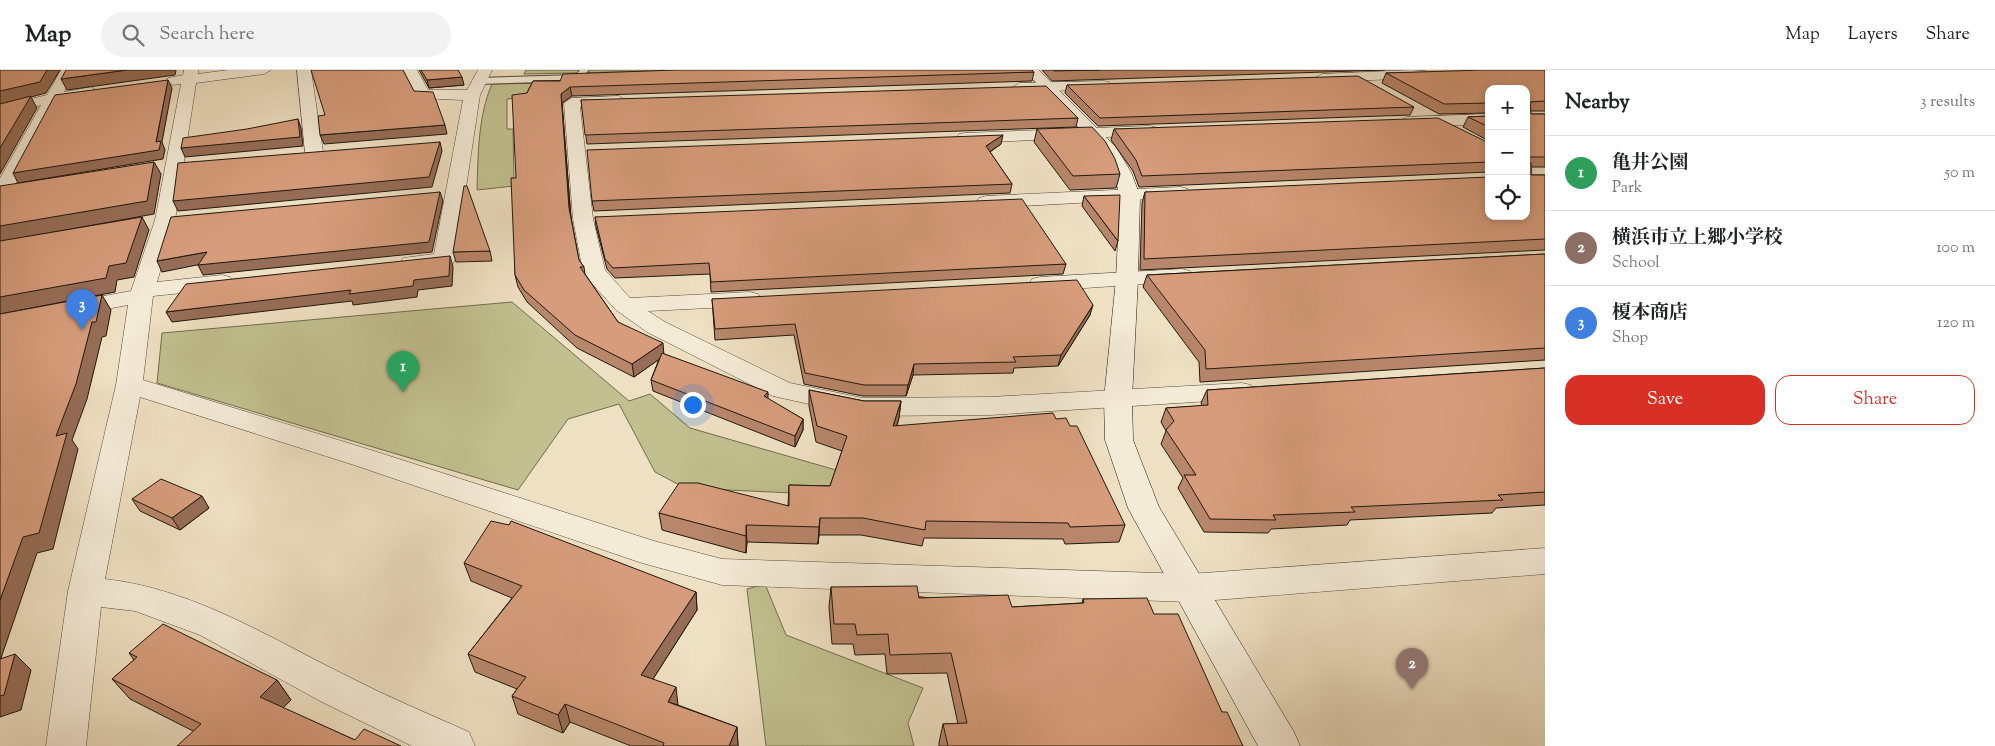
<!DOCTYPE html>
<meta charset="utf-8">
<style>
:root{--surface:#fff;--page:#f2f2f2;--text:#202124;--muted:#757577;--line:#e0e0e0;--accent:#d93025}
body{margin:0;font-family:"Sorts Mill Goudy","Noto Serif JP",serif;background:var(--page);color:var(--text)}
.controls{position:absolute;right:15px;top:15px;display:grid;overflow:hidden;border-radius:10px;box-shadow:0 2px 8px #0003}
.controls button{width:45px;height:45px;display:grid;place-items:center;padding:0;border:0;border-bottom:1px solid var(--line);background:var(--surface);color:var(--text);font:25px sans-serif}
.you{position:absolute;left:692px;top:334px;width:18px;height:18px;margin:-12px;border:4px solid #fff;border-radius:50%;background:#1a73e8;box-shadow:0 0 0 8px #1a73e833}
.badge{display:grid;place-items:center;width:32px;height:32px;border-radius:50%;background:var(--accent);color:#fff;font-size:16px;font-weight:700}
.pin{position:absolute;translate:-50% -41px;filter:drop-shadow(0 1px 2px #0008)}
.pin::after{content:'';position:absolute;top:26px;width:18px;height:15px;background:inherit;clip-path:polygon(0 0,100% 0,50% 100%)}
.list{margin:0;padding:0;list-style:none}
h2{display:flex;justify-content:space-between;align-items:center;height:65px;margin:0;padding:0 20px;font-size:21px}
h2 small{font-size:16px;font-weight:400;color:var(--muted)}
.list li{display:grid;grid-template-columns:32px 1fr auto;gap:15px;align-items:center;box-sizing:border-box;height:75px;padding:0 20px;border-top:1px solid var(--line)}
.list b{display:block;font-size:19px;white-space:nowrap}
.list p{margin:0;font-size:16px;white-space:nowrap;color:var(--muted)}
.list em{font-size:16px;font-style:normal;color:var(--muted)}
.actions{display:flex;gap:10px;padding:15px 20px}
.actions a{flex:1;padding:11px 0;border:1px solid var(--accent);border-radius:15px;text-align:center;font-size:18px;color:var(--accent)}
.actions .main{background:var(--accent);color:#fff}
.icon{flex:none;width:28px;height:28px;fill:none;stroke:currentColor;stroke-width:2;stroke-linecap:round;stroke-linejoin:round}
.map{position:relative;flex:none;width:1545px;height:676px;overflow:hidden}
header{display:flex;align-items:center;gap:30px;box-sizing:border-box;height:70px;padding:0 25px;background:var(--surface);border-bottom:1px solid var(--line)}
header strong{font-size:24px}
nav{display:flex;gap:28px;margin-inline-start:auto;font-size:18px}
.search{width:350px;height:45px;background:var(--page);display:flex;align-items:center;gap:12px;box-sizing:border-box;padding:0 18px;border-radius:28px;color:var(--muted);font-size:19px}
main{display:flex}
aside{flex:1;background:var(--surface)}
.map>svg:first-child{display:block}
</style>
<header>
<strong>Map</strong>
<div class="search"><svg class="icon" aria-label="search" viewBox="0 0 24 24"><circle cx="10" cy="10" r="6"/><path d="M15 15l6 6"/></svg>Search here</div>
<nav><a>Map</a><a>Layers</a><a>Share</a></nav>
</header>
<main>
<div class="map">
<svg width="1545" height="676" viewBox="0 0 1545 676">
<rect width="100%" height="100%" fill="#eee0c2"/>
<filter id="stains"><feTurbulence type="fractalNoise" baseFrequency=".004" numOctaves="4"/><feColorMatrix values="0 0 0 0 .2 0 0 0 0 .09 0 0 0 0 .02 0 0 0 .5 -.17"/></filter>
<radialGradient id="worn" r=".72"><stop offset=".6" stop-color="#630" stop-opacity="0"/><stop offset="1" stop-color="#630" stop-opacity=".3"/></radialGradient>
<!-- green -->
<g fill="#c1c08e" stroke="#706c4e">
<path d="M 526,0 L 707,0 L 524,4 Z"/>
<path d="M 557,13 L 526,27 L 507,29 L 507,59 L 513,59 L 514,116 L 477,120 C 478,85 478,46 492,14 Z"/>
<path d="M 512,232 L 629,331 L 650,324 L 690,358 L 902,419 L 899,428 L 685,418 L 655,402 L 619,334 L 568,349 L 518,420 L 157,313 L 162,263 Z"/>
<path d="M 765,514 L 786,565 L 923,618 L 908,653 L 914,676 L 766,676 L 747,519 Z"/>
</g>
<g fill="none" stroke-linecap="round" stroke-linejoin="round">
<defs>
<path id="lane" d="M 580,0 L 589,0 L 578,11 L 479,14 L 475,11 L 479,8 L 576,5 Z"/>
<g id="street">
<path d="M 61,0 L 75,0 L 64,22 L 91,17 L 99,22 L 91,27 L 59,32 L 11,123 L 8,127 L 0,128 L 0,108 L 41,35 L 0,46 L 0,36 L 47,25 Z"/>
<path d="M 184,0 L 198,0 L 198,4 L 228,0 L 271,0 L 264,4 L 196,13 L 175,150 L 157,212 L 222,205 L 230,207 L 233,212 L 230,217 L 222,219 L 153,226 L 143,310 L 374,381 L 654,471 L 722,489 L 1190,504 L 1545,478 L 1545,504 L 1190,532 L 722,515 L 642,493 L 354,395 L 140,327 L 105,509 C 194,519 270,568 349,607 C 388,627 429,644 469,662 L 475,676 L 412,676 L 322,632 L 200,565 L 135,541 L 101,537 L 86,676 L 46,676 L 68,521 L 116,315 L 128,235 L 0,259 L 0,245 L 131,221 L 155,150 L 181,14 L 173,15 L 166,11 L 168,8 L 183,5 Z"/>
<path d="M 297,0 L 311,0 L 323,82 L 320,86 L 308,86 L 305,82 Z"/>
<path d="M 403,0 L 417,0 L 428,20 L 467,20 L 478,0 L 492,0 L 480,25 L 455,190 L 452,195 C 437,198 418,201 403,198 L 400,193 L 403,188 L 434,184 L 463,30 L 418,28 Z"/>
<path d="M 1412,0 L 1426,1 L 1428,4 L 1421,8 L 1322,12 L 1315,8 L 1322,4 Z"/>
<path d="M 1104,11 L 1109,12 L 1111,15 L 1109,18 L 1019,23 L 1011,18 L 1019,13 Z"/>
<path d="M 619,26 L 627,31 L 624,34 L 580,37 L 593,149 L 605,200 L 630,228 L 750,222 L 758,224 L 762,229 L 758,234 L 750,236 L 648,241 L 665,252 L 790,313 L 863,328 L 990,327 L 1242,313 L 1251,315 L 1255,321 L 1251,327 L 1242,329 L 990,345 L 863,346 L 773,326 L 647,262 L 616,240 L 586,207 L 583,202 L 573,149 L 564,33 L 572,28 Z"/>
<path d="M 1489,44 L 1489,54 L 1407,57 L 1399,52 L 1407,47 Z"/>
<path d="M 1149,56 L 1155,57 L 1157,61 L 1155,65 L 965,73 L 959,72 L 957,68 L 959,64 L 965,63 Z"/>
<path d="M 1181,117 L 1188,119 L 1191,123 L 1188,127 L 986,138 L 979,136 L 976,132 L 979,128 L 986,126 Z"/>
<path d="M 1182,199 L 1190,201 L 1193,206 L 1190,211 L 1040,221 L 1032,219 L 1029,214 L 1032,209 L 1040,207 Z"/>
</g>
<path id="secondary" d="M 1024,0 L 1039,0 L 1116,77 L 1131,102 L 1140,126 L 1138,209 L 1132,329 L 1133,370 L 1159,437 L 1294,662 L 1300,676 L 1258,676 L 1128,438 L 1105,370 L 1104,329 L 1116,209 L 1120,126 L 1113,102 L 1103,83 Z"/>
</defs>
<!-- lane casing -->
<use href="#lane" stroke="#53493b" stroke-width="2"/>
<!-- street casing -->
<use href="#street" stroke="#53493b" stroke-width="1"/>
<!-- secondary casing -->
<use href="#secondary" stroke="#1f170e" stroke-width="1"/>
<!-- lane -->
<use href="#lane" fill="#f4ebd7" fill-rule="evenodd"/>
<!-- street -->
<use href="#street" fill="#f4ebd7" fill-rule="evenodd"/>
<!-- secondary -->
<use href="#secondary" fill="#f4ebd7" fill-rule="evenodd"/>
</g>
<!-- wall -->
<g fill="#b8866a" stroke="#1f170e">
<path d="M 419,0 L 458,0 L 464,15 L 429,18 Z"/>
<path d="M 1042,0 L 1385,0 L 1052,11 Z"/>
<path d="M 1545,0 L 1545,41 L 1530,41 L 1531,44 L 1545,44 L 1545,97 L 1531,97 L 1531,105 L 1545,105 L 1545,180 L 1140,200 L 1142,133 L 1145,122 L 1526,146 L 1526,19 L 1489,19 L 1489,43 L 1439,44 L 1382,13 L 1386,3 Z"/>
<path d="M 1034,2 L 1032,11 L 572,26 L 562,33 L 571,147 L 579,190 L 584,197 L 585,204 L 618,252 L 664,284 L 768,329 L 803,349 L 803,360 L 795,377 L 653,321 L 651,310 L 659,289 L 634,307 L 577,278 L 527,232 L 518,217 L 515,205 L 516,108 L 527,23 L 533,11 Z"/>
<path d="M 1067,15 L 1414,37 L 1410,45 L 1098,56 L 1065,23 Z"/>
<path d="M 581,30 L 1078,48 L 1076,57 L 587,74 Z"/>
<path d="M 1489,46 L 1489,71 L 1463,57 L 1468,47 Z"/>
<path d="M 1037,59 L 1120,104 L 1116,118 L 1070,120 L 1034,72 Z"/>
<path d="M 1114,59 L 1489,73 L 1489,102 L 1139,117 L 1133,101 L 1111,70 Z"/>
<path d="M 1001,74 L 990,82 L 1012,114 L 1010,123 L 594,141 L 592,131 Z"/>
<path d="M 1084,126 L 1118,171 L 1115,181 L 1082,136 Z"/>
<path d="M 595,147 L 1066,194 L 1063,204 L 711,222 L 710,204 L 615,208 L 607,199 L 596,157 Z"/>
<path d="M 490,181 L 492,191 L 456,192 L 453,182 Z"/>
<path d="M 1545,184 L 1545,290 L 1200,312 L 1199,292 L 1143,217 L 1147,205 Z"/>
<path d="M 712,229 L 1090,245 L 1058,296 L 1014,298 L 1013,303 L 913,305 L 906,326 L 863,326 L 804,314 L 794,265 L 715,270 Z"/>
<path d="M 1545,298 L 1545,435 L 1496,438 L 1492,443 L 1350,450 L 1347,455 L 1271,459 L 1268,463 L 1204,462 L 1178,418 L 1183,408 L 1161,374 L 1166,361 L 1161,352 L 1166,338 L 1202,336 L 1201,333 L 1207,320 Z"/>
<path d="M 809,320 L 864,331 L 901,331 L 899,348 L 897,356 L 1056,349 L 1125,455 L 1119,472 L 1065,474 L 1063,469 L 924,468 L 922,476 L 861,465 L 819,465 L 818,474 L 747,472 L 746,483 L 662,460 L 659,443 L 788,436 L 789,415 L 830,416 L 842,381 L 816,372 L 809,336 Z"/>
<path d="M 132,429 L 209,438 L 180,460 L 140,441 Z"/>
<path d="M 464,493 L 696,522 L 697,540 L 653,609 L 678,635 L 737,657 L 738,676 L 631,676 L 570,652 L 563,663 L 518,644 L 512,626 L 517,619 L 475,602 L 468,584 L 512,528 L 471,511 Z"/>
<path d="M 831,517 L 1012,537 L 1082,533 L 1083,529 L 1154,544 L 1222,642 L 1243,676 L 939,676 L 939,673 L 943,654 L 958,654 L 947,603 L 887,604 L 885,584 L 855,585 L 853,574 L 832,574 L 829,537 Z"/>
<path d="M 129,583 L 277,610 L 291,630 L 283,638 L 355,670 L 401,676 L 193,661 L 130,629 L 112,609 L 134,590 Z"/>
</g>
<!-- shaded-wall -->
<g fill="#966d56" stroke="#1f170e">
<path d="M 47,0 L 60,0 L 46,23 L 31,27 L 37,38 L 0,104 L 0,21 Z"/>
<path d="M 127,0 L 176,0 L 175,5 L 67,20 L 61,9 Z"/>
<path d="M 462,7 L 464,15 L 429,18 L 427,10 Z"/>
<path d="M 168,10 L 172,18 L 162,72 L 165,80 L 163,89 L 18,113 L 13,103 L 156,72 Z"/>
<path d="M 570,17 L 572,26 L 562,33 L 571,149 L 569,138 L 561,24 Z"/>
<path d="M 298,49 L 301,58 L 303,76 L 185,87 L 181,78 Z"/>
<path d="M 445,55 L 447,64 L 324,74 L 320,65 Z"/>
<path d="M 1003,65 L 1001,74 L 985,85 L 986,76 Z"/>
<path d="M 440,72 L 442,81 L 432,117 L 178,141 L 173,131 Z"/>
<path d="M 154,92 L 161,104 L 154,144 L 0,172 L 0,156 Z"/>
<path d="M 440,122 L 443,131 L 432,182 L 203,205 L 198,195 Z"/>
<path d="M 142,147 L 149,160 L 134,207 L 117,210 L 115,222 L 0,244 L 0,227 L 109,196 Z"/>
<path d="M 207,182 L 212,192 L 162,202 L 157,191 Z"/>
<path d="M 450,186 L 453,197 L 452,216 L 418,220 L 417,227 L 353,235 L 352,231 L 172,252 L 166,242 L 414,210 Z"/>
<path d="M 102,225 L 111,240 L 106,266 L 102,267 L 87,329 L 72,370 L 78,379 L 53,479 L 37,483 L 0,591 L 0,530 L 56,366 L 92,252 Z"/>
<path d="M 1093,235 L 1090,245 L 1058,296 L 1061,285 Z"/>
<path d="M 663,273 L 664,286 L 634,307 L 632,294 Z"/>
<path d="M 914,294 L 913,305 L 906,326 L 908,315 Z"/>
<path d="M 768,322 L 768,333 L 764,326 Z"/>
<path d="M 901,331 L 899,348 L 891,373 L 893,356 Z"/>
<path d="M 803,349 L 803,360 L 795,377 L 795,366 Z"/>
<path d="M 202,426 L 209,438 L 180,460 L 172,448 Z"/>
<path d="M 820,448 L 819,465 L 818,474 L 819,457 Z"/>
<path d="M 746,455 L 747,472 L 746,483 Z"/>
<path d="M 696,522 L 697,540 L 644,623 L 641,605 Z"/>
<path d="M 15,584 L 31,600 L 21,640 L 0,647 L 0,626 Z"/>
<path d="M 277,610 L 291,630 L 274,647 L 260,627 Z"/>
<path d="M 676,617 L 678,635 L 668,632 Z"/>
<path d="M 565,634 L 570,652 L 563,663 L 558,645 Z"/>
<path d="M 737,657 L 738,676 L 729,676 Z"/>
</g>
<!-- building -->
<g fill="#d69c7b" stroke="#1f170e">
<path d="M 0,0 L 47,0 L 40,12 L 0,21 Z"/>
<path d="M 66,0 L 127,0 L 61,9 Z"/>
<path d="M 311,0 L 403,0 L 414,21 L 433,22 L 445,55 L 320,65 L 318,46 L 325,45 Z"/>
<path d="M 421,0 L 458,0 L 462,7 L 427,10 Z"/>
<path d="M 676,0 L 1032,0 L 1034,2 L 570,17 L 561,24 L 569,138 L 579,190 L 584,197 L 580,197 L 618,252 L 663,273 L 632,294 L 575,265 L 524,220 L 515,205 L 511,108 L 516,108 L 512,25 L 527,23 L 533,11 L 560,11 L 563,4 Z"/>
<path d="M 1053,0 L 1100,0 L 1054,1 Z"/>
<path d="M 1483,0 L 1545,0 L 1545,31 L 1530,32 L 1531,44 L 1545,44 L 1545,87 L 1526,87 L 1526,19 L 1489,19 L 1489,33 L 1444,34 L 1386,3 Z"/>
<path d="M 1358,6 L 1414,37 L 1100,48 L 1067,15 Z"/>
<path d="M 168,10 L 156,72 L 161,71 L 159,80 L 13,103 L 55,25 Z"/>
<path d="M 1046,16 L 1078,48 L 585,65 L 581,30 Z"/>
<path d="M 31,26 L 0,78 L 0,34 Z"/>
<path d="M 1489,46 L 1489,57 L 1468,47 Z"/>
<path d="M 1438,48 L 1489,73 L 1489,92 L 1142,106 L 1136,90 L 1114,59 Z"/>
<path d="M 298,49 L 300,67 L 181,78 L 183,68 L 247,59 Z"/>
<path d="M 1092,57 L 1105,71 L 1115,89 L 1120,104 L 1073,106 L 1037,59 Z"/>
<path d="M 1003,65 L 986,76 L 1012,114 L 592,131 L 587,80 Z"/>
<path d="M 440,72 L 429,107 L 173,131 L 178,93 Z"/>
<path d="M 1526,91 L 1531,93 L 1531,105 L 1545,105 L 1545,169 L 1144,189 L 1145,122 L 1489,107 L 1489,146 L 1526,146 Z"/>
<path d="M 154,92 L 147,131 L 0,156 L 0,116 Z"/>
<path d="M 464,116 L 467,116 L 490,181 L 453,182 Z"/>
<path d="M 440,122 L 429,172 L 198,195 L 207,182 L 157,191 L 171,147 Z"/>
<path d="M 1120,125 L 1118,171 L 1084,126 Z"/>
<path d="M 1022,129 L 1066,194 L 711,212 L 709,193 L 613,198 L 605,189 L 595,147 Z"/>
<path d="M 142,147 L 126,193 L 109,196 L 106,208 L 0,227 L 0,171 Z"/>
<path d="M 1545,184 L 1545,278 L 1206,299 L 1205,280 L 1147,205 Z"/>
<path d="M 450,186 L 449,206 L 414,210 L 413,216 L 349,224 L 351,220 L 166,242 L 186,214 Z"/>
<path d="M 1077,210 L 1093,235 L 1061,285 L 1013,287 L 1016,292 L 914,294 L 908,315 L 864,315 L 805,303 L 795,254 L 715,259 L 712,229 Z"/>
<path d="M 102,225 L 96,252 L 92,252 L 76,314 L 56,366 L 67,363 L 39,463 L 23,467 L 0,530 L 0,244 Z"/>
<path d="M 662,283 L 768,322 L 764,326 L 803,349 L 795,366 L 651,310 Z"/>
<path d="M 1545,298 L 1545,422 L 1498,425 L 1503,430 L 1351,437 L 1355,442 L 1273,445 L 1276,450 L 1210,449 L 1184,405 L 1196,405 L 1166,360 L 1174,351 L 1166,338 L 1208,335 L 1207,320 Z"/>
<path d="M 809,320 L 864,331 L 901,331 L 893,356 L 1053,343 L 1056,349 L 1066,348 L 1070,356 L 1077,356 L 1125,455 L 1070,457 L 1068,453 L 926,451 L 925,460 L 863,448 L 820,448 L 819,457 L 746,455 L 746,466 L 659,443 L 679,413 L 698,413 L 789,436 L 789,415 L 830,416 L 847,366 L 817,356 Z"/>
<path d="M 161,409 L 202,426 L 172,448 L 132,429 Z"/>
<path d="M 491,451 L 509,455 L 511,451 L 696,522 L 641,605 L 676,617 L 668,632 L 737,657 L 729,676 L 663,676 L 664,673 L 565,634 L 558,645 L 512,626 L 526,607 L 468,584 L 522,516 L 464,493 Z"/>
<path d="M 917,516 L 919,528 L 1008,525 L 1012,537 L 1084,533 L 1083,529 L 1147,528 L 1154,544 L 1178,544 L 1222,642 L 1227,642 L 1243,676 L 948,676 L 943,654 L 967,653 L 951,583 L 890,585 L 888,564 L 857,565 L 855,554 L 834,554 L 831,517 Z"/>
<path d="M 163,554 L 277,610 L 260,627 L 355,670 L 364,659 L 401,676 L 177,676 L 201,654 L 112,609 L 137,587 L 129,583 Z"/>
<path d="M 15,584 L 4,625 L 0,626 L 0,589 Z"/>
</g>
<rect width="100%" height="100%" filter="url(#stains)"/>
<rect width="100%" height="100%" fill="url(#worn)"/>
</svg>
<div class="controls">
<button>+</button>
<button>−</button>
<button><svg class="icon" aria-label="locate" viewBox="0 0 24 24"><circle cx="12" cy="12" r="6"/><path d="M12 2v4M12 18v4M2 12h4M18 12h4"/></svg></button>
</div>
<div class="you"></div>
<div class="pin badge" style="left:403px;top:322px;background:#2e9e5b">1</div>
<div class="pin badge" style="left:1412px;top:619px;background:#8d6e63">2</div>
<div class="pin badge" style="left:82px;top:260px;background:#3f7fe0">3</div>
</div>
<aside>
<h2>Nearby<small>3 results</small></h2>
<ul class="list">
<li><span class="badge" style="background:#2e9e5b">1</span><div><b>亀井公園</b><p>Park</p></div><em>50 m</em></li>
<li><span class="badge" style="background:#8d6e63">2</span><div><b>横浜市立上郷小学校</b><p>School</p></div><em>100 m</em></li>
<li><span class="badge" style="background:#3f7fe0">3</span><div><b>榎本商店</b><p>Shop</p></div><em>120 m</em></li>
</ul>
<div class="actions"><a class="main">Save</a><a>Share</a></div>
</aside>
</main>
